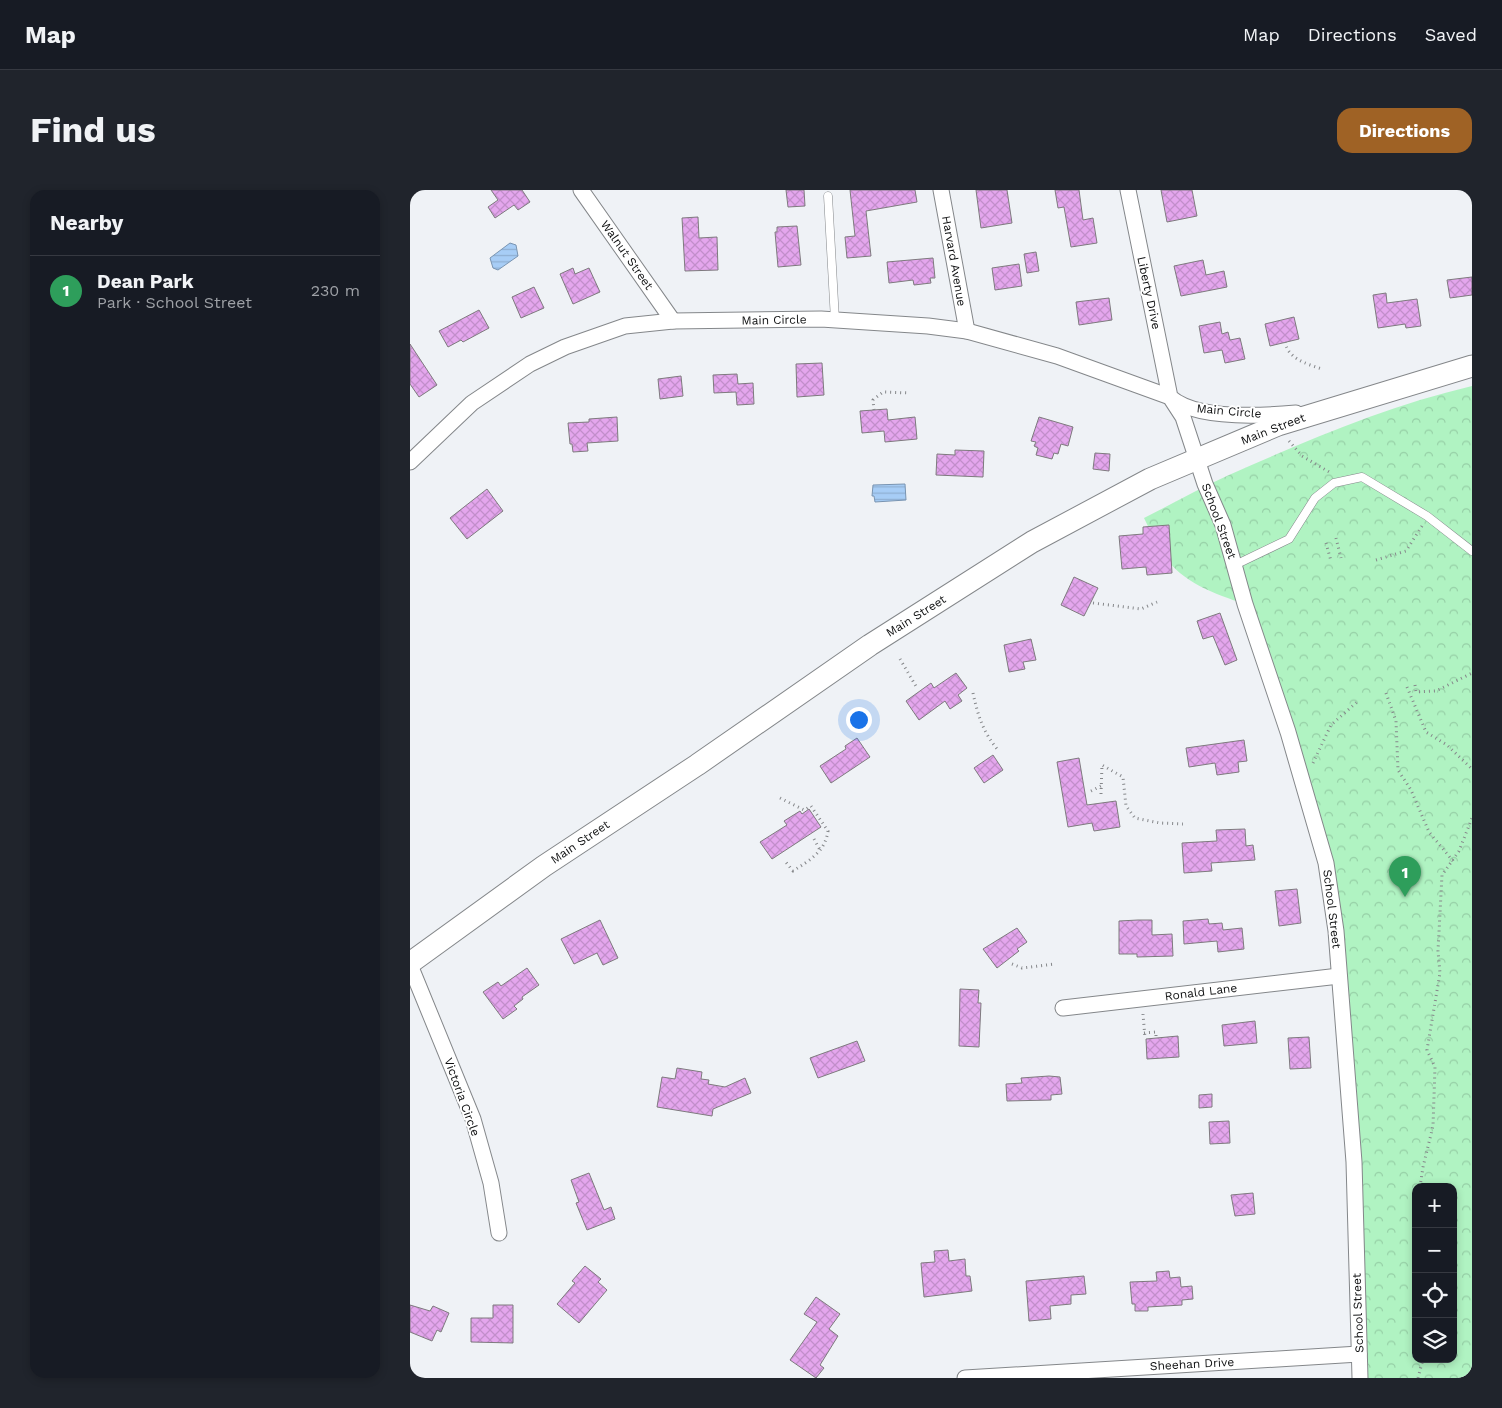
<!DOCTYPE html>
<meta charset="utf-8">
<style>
:root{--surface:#171b24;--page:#20242c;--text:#f1f3f6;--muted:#9ea1a6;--line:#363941;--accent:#9f6225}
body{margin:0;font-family:"Work Sans",sans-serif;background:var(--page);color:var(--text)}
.controls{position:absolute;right:15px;bottom:15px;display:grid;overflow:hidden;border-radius:10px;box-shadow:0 2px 8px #0003}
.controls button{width:45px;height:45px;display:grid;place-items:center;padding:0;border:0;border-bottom:1px solid var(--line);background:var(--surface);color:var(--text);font:25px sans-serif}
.you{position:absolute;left:448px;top:529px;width:18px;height:18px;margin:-12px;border:4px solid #fff;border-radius:50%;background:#1a73e8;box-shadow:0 0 0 8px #1a73e833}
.badge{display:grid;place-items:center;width:32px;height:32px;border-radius:50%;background:var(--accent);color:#fff;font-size:16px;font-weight:700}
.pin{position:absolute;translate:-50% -41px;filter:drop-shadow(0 1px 2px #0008)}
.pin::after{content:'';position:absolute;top:26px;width:18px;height:15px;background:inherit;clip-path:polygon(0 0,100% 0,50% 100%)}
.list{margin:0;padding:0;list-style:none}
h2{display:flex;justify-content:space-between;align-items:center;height:65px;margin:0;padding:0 20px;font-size:21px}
h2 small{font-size:16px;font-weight:400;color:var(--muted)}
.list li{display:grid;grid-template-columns:32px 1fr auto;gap:15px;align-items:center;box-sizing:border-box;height:70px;padding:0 20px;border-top:1px solid var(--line)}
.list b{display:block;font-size:19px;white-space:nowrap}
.list p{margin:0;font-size:16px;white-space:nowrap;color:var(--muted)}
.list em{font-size:16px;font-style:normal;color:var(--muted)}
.icon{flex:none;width:28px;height:28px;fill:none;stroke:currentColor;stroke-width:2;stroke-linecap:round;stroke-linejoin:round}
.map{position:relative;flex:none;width:1062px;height:1188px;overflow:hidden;border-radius:15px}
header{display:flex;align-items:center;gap:30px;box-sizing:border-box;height:70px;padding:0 25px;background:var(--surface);border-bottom:1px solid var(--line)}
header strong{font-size:24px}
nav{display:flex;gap:28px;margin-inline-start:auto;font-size:18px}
.intro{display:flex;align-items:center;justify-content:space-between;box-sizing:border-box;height:120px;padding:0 30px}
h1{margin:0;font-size:35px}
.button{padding:12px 22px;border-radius:15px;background:var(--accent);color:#fff;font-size:18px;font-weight:700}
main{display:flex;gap:30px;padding:0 30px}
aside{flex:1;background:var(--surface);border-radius:15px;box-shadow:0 2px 8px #0003}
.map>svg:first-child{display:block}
</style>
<header>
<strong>Map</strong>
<nav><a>Map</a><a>Directions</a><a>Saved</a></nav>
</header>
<div class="intro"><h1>Find us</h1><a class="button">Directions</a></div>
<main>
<aside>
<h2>Nearby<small></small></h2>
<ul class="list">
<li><span class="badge" style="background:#2e9e5b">1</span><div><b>Dean Park</b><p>Park · School Street</p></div><em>230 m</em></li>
</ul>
</aside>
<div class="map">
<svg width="1062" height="1188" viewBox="0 0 1062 1188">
<defs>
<pattern id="park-crowns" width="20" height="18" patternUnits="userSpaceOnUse" patternTransform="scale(1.25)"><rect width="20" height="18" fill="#b0f3c2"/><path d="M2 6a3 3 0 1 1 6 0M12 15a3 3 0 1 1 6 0" fill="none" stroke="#96cfa6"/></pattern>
<pattern id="water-rules" width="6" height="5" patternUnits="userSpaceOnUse" patternTransform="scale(1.25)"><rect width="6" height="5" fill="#a7cdf6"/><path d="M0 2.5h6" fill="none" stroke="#8fafd2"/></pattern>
<pattern id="building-cross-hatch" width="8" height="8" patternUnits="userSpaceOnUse" patternTransform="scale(1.25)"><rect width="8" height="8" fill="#e4a6ed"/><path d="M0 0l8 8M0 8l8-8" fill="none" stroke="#c28eca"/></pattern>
</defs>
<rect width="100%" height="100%" fill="#eff2f6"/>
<!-- park -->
<path fill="url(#park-crowns)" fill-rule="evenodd" d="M 1062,196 L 1062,1188 L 954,1188 L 933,745 L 835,414 C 805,404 771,392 754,365 C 746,353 740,340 734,328 C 762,314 790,298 819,285 C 898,250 977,216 1062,196 ZM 1006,997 L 1043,997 L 1043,1169 L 1006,1169 Z"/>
<!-- water -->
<g fill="url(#water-rules)" stroke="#7994b1">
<path d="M 100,53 L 106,55 L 108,66 L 88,80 L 83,78 L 80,68 Z"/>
<path d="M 495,294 L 496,310 L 465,312 L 464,306 L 462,306 L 463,295 Z"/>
</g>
<!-- building -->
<g fill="url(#building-cross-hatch)" stroke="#7e7a7e">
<path d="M 81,0 L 112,0 L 120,12 L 108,20 L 104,15 L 85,28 L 78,17 L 88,10 Z"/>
<path d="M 376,0 L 394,0 L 395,16 L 378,17 Z"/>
<path d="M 440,0 L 505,0 L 507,12 L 456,21 L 461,66 L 437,68 L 435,47 L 445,46 Z"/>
<path d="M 566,0 L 597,0 L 602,33 L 571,38 Z"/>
<path d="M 645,0 L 669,0 L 673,30 L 683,28 L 687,53 L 661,57 L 654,17 L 648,18 Z"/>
<path d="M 751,0 L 782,0 L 787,26 L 757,32 Z"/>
<path d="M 288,27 L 289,48 L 307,47 L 308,80 L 275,81 L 272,28 Z"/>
<path d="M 387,36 L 391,75 L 368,77 L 365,42 L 367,42 L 367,37 Z"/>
<path d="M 626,62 L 629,81 L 617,83 L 614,64 Z"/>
<path d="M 523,68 L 525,88 L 520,88 L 521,93 L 504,95 L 503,90 L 479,93 L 477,72 Z"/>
<path d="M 793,70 L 796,85 L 814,81 L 817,97 L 771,106 L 764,76 Z"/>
<path d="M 609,74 L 612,96 L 585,100 L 582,78 Z"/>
<path d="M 163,78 L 165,84 L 179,78 L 190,102 L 163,114 L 150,84 Z"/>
<path d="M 1062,87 L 1062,105 L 1040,108 L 1037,90 Z"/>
<path d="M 124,97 L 134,118 L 111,128 L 102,107 Z"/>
<path d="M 976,103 L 977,113 L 1007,109 L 1011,136 L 996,138 L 995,134 L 968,138 L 963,105 Z"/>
<path d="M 699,108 L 702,130 L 669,135 L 666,112 Z"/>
<path d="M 69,120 L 79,138 L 53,152 L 51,150 L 38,157 L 29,141 Z"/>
<path d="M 884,127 L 889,149 L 860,156 L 855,134 Z"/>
<path d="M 810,132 L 812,144 L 818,142 L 820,150 L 830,148 L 835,169 L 815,173 L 812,160 L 794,163 L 789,136 Z"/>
<path d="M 0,154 L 27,195 L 9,207 L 0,194 Z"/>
<path d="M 412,173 L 414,205 L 387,207 L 386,174 Z"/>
<path d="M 327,184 L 328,194 L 343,193 L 344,214 L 327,215 L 326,202 L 304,203 L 303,185 Z"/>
<path d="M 271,186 L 273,206 L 250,209 L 248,189 Z"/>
<path d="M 477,219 L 478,230 L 505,227 L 507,249 L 475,252 L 474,241 L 452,243 L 450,221 Z"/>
<path d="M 207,227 L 208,251 L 177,253 L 178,261 L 163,262 L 162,254 L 160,254 L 158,233 L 179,232 L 179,229 Z"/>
<path d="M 629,227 L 663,237 L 658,256 L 651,254 L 648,264 L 644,263 L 642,269 L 626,265 L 628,258 L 624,256 L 626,252 L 621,251 Z"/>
<path d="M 545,260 L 574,261 L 573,287 L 526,285 L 527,264 L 545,265 Z"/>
<path d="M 685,263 L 700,264 L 699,281 L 683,279 Z"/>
<path d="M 77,299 L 93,321 L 57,349 L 40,328 Z"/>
<path d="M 759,335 L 762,383 L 737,385 L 736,377 L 712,379 L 709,346 L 733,344 L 733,337 Z"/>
<path d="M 664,387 L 688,398 L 674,426 L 651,415 Z"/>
<path d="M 810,423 L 827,470 L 815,475 L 803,446 L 793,449 L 787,431 Z"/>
<path d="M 621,449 L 626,470 L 613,472 L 615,479 L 599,482 L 594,455 Z"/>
<path d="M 546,483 L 557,498 L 548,505 L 552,511 L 540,519 L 535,511 L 509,530 L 496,511 L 521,493 L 524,498 Z"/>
<path d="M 447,548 L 460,567 L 421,593 L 410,576 L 436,559 L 435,556 Z"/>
<path d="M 834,550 L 837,571 L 828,572 L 829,582 L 807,585 L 805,573 L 779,577 L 776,558 Z"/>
<path d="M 583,565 L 593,580 L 574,593 L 564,578 Z"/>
<path d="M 669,568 L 677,615 L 706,611 L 710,637 L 684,641 L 682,633 L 658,637 L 647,572 Z"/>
<path d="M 399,619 L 411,637 L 362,669 L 350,652 L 377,635 L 374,631 L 390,621 L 392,624 Z"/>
<path d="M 835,639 L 836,656 L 843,655 L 845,670 L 801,673 L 802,681 L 774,683 L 772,653 L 807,651 L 806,640 Z"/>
<path d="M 887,699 L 891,733 L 869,736 L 865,701 Z"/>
<path d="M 798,729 L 799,734 L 812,733 L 813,740 L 832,738 L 834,759 L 808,762 L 807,751 L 774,754 L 773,731 Z"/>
<path d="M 190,730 L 208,768 L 193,775 L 187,763 L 164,774 L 151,749 Z"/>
<path d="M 728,730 L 742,730 L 742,745 L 762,744 L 763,766 L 727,767 L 727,764 L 709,764 L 709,731 Z"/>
<path d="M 607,738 L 617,752 L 607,759 L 609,761 L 587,778 L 573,759 Z"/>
<path d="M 117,778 L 129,795 L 112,807 L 113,809 L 104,816 L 107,819 L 93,829 L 73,802 L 88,792 L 91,796 Z"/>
<path d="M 550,799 L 569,800 L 568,813 L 571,813 L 569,857 L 549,856 Z"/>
<path d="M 845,831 L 847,853 L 814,856 L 812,835 Z"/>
<path d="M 768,846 L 769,867 L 737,869 L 736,849 Z"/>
<path d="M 899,847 L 901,878 L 880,879 L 878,848 Z"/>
<path d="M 447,851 L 455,871 L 408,888 L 400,868 Z"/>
<path d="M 267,878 L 292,882 L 291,889 L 299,890 L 298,894 L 315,897 L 335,888 L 341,903 L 303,919 L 302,926 L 247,917 L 252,887 L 265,889 Z"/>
<path d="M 639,886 L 650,887 L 652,904 L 641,905 L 641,910 L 597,911 L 596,894 L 612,893 L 611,888 Z"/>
<path d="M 802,904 L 802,917 L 789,918 L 789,905 Z"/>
<path d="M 819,931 L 820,953 L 800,954 L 799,932 Z"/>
<path d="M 179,983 L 194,1020 L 201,1017 L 205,1029 L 177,1040 L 166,1013 L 169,1012 L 161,990 Z"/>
<path d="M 843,1003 L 845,1024 L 825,1026 L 821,1005 Z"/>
<path d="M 538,1060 L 539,1071 L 555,1069 L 556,1086 L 560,1086 L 562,1101 L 514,1107 L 511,1073 L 525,1072 L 524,1061 Z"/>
<path d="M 175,1076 L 191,1089 L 188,1092 L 197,1100 L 169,1133 L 147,1114 L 165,1093 L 162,1091 Z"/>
<path d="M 759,1081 L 760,1088 L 770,1087 L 771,1097 L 782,1096 L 783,1109 L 772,1110 L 772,1115 L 738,1117 L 738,1121 L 725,1121 L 725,1114 L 722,1114 L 720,1092 L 747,1091 L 746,1082 Z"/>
<path d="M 674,1086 L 676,1104 L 661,1105 L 661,1114 L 640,1116 L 641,1129 L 619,1131 L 616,1091 Z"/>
<path d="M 406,1107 L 430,1124 L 419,1139 L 428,1146 L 410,1175 L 414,1178 L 406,1188 L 380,1170 L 407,1132 L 394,1124 Z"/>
<path d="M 0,1115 L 20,1121 L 23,1116 L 39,1123 L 31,1142 L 27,1140 L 22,1151 L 0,1142 Z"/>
<path d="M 83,1115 L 103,1115 L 103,1153 L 61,1152 L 61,1128 L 83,1128 Z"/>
</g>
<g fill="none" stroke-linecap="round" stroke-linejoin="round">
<defs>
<g id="lane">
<path d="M 418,6 L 425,130"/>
<path d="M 825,375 L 879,349 L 905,308 L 924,293 L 952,287 L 1017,326 L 1062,361"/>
</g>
<g id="street">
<path d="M 171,0 L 263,131"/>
<path d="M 531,0 L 557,141"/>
<path d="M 718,0 L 760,207 C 786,230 852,226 886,223"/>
<path d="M 0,272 L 62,213 L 120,174 L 155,157 L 215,136 L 263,131 L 411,129 L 518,136 L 557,141 L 647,166 L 760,207 L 773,227 L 795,294 L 813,335 L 835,414 L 878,542 L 916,673 L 926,741 L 944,972 L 950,1188"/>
<path d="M 0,775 L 63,929 L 81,993 L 89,1043"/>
<path d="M 653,818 L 929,786"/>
<path d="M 555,1188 L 949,1164"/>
</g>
<path id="secondary" d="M 0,773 L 134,676 L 287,575 L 460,455 L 622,352 L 740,289 L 868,235 L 1062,176"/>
</defs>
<!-- lane casing -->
<use href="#lane" stroke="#84878a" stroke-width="9"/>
<!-- street casing -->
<use href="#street" stroke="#84878a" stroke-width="17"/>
<!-- secondary casing -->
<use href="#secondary" stroke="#84878a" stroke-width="23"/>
<!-- path -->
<g stroke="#85878a" stroke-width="3" stroke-dasharray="1 4" stroke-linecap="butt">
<path d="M 875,152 C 878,169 897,174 912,179"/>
<path d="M 464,220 L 463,210 L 473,202 L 500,203"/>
<path d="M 879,251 L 892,266 L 921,283"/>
<path d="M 926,348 L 931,368"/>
<path d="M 916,353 L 921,371"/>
<path d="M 966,370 L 996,361 L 1012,336"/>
<path d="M 683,413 L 731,419 L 747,412"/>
<path d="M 490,469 L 507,498"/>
<path d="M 1005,495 L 1006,502 L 1026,501 L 1062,483"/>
<path d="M 997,497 L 1016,542 L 1037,555 L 1062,579"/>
<path d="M 563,503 C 568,526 573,542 588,560"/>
<path d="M 976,503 L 986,531 L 988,580 L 1001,600 L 1019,642 L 1043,671"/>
<path d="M 903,573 L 921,535 L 947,512"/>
<path d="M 681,601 L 691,596"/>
<path d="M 691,604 L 692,575 L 713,587 L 716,616 L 725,628 L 750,633 L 773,634"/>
<path d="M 370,608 L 394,620 L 401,616 L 418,641 C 415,662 400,670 383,681 L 375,671"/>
<path d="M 404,649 L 410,660"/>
<path d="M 602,774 L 612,778 L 645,774"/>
<path d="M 733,824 L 735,848"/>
<path d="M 734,843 L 746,842 L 746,848"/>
<path d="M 1010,997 L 1013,977 L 1023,936 L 1025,877 L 1017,860 L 1030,783 L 1028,761 L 1032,685 L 1049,661 L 1062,628"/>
<path d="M 1006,1024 L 1004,1033 L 1006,1041"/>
<path d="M 1008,1188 L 1013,1169"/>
</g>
<!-- lane -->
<use href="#lane" stroke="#fff" stroke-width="8"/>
<!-- street -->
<use href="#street" stroke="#fff" stroke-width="15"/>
<!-- secondary -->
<use href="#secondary" stroke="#fff" stroke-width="21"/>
</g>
<g text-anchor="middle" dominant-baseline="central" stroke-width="4" stroke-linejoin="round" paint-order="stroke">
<!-- street labels -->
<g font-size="12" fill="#0f1011" stroke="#fff">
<text transform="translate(217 65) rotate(55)">Walnut Street</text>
<text transform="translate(544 71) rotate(80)">Harvard Avenue</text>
<text transform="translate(739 103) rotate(78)">Liberty Drive</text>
<text transform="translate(364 130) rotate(-1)">Main Circle</text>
<text transform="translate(819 221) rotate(5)">Main Circle</text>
<text transform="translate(863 239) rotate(-21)">Main Street</text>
<text transform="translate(809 331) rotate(70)">School Street</text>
<text transform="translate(506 426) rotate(-32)">Main Street</text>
<text transform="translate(170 652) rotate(-34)">Main Street</text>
<text transform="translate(922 719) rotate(83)">School Street</text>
<text transform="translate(791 802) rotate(-7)">Ronald Lane</text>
<text transform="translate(52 907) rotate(70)">Victoria Circle</text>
<text transform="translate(948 1123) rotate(-92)">School Street</text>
<text transform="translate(782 1174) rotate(-3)">Sheehan Drive</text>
</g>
</g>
</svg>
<div class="controls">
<button>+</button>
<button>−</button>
<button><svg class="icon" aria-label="locate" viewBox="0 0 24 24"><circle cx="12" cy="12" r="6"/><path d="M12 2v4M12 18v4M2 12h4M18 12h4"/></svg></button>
<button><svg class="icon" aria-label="layers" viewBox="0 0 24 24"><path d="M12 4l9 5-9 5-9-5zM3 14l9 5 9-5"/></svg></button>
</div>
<div class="you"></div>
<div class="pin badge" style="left:995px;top:707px;background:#2e9e5b">1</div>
</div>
</main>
